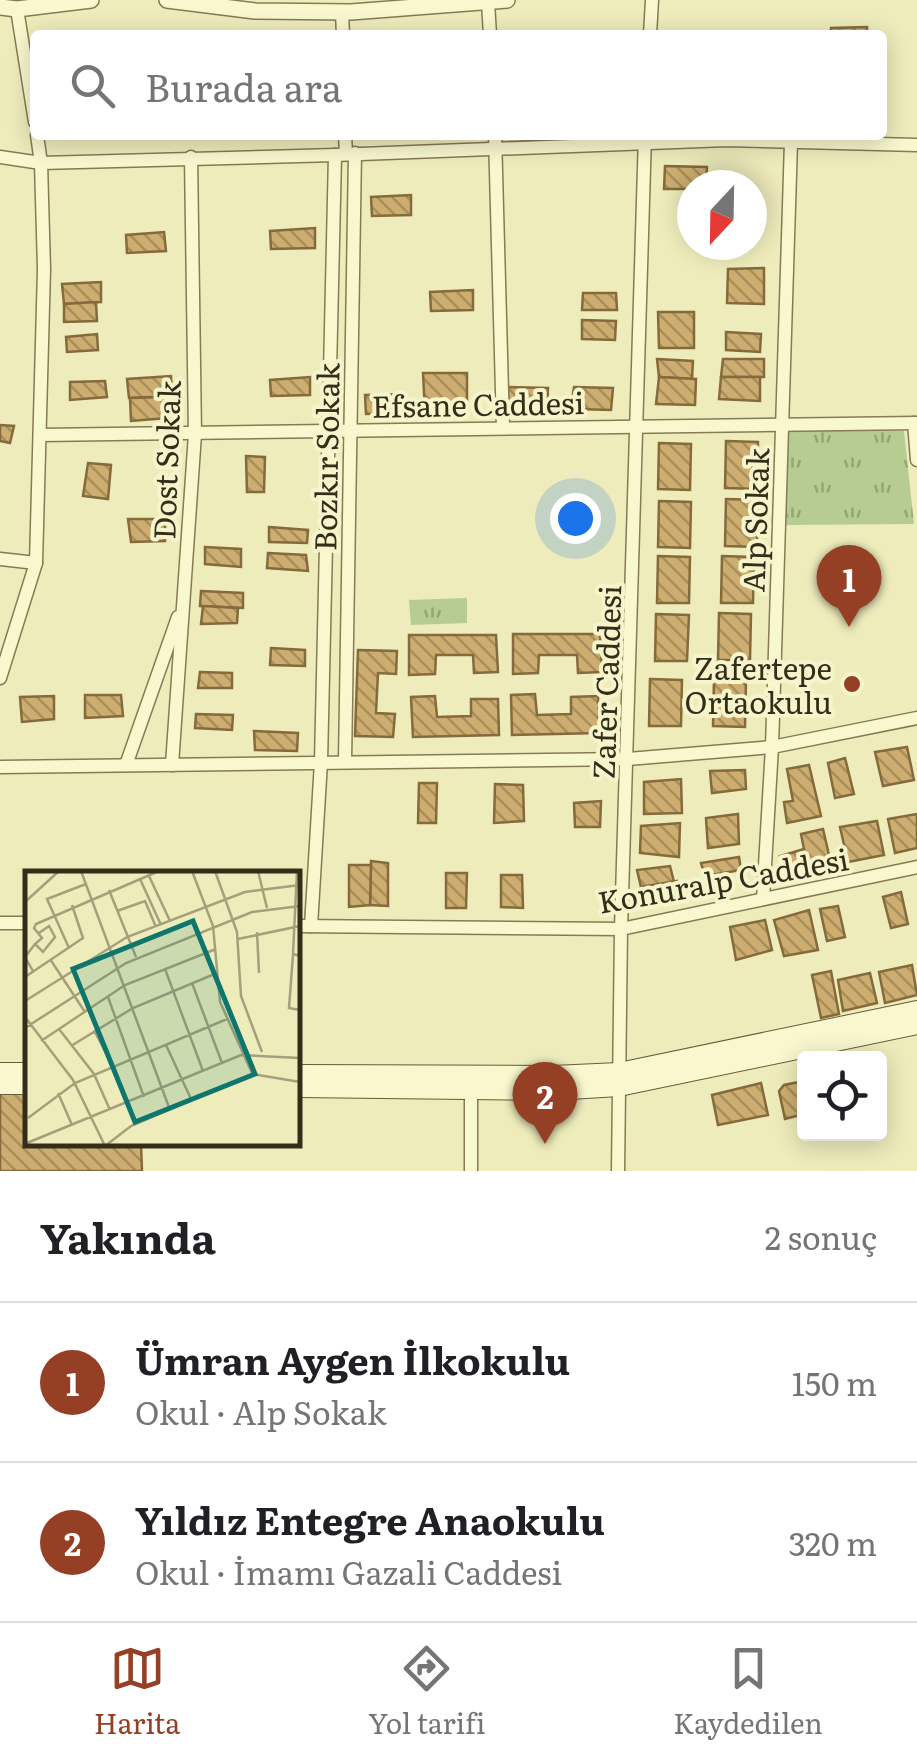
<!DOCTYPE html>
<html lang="tr">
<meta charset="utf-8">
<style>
:root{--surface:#fff;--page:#f2f2f2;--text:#202124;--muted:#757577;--line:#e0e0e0;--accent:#953f24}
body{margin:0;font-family:Literata,serif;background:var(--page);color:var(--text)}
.controls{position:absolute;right:30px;bottom:30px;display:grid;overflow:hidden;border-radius:10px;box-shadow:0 5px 25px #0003}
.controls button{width:90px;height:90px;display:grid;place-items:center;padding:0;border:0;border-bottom:2px solid var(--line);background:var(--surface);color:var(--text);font:50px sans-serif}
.compass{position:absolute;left:677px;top:170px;width:90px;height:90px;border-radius:50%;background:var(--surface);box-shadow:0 5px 25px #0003;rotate:202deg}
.you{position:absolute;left:575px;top:518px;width:35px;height:35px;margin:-25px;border:8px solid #fff;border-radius:50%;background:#1a73e8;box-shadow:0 0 0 15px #1a73e833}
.badge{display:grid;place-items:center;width:65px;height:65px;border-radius:50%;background:var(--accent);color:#fff;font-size:32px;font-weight:700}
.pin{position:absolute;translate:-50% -82px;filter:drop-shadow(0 2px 5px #0008)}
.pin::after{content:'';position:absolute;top:52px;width:35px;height:30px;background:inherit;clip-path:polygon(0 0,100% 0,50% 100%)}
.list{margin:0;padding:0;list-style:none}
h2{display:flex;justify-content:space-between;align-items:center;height:130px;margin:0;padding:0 40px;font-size:42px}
h2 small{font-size:32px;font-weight:400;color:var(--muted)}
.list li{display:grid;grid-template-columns:65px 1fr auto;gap:30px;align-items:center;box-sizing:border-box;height:160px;padding:0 40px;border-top:2px solid var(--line)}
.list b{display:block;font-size:38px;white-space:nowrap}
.list p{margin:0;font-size:32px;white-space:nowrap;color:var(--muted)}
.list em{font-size:32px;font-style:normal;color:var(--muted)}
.icon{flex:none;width:55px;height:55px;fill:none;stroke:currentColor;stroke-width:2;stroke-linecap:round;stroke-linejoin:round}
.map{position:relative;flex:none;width:917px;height:1171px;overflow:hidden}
.search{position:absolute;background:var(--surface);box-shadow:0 5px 25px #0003;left:30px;right:30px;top:30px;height:110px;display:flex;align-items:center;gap:25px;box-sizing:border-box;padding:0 35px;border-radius:10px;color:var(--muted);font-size:38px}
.sheet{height:450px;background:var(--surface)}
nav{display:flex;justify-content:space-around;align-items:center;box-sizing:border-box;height:140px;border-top:2px solid var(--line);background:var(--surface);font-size:28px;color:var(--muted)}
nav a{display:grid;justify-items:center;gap:5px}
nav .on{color:var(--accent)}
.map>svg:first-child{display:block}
</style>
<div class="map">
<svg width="917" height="1171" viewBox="0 0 917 1171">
<defs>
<pattern id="park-tufts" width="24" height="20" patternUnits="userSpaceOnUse" patternTransform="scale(2.5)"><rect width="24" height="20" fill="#b6cc90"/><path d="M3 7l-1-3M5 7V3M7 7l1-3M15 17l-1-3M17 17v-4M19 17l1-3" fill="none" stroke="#95a675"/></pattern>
<pattern id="building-back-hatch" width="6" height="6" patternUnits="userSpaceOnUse" patternTransform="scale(2.5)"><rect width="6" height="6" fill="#cdae70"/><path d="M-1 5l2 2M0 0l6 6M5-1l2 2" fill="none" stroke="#a78e5b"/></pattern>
</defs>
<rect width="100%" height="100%" fill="#eeecbb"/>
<!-- park -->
<g fill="url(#park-tufts)">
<path d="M 788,431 L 904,431 L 914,524 L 785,525 Z"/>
<path d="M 467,598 L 467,623 L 411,625 L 409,600 Z"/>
</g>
<!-- building -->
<g fill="url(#building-back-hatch)" stroke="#856a3b" stroke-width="2.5">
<path d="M 867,27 L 867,35 L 831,35 L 831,28 Z"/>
<path d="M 665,166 L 707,167 L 706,185 L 692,185 L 692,189 L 664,189 Z"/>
<path d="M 411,195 L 411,215 L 372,216 L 371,197 Z"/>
<path d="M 315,228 L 315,248 L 271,249 L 270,231 Z"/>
<path d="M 164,232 L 166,251 L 127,253 L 126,235 Z"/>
<path d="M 764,268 L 764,304 L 727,303 L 728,269 Z"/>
<path d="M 101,282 L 101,302 L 64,304 L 62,284 Z"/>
<path d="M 473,290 L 473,310 L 431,311 L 430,292 Z"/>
<path d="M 583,293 L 616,293 L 617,310 L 582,310 Z"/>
<path d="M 96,302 L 97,321 L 64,322 L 64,304 Z"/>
<path d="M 658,312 L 694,312 L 694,348 L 659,348 Z"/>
<path d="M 582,320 L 616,321 L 615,340 L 582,339 Z"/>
<path d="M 726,332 L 761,334 L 760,352 L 726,350 Z"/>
<path d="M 97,334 L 98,350 L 67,352 L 66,337 Z"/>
<path d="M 657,359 L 693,361 L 692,379 L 659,377 Z"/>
<path d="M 723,359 L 764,359 L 764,377 L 721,377 Z"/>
<path d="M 423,373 L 467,373 L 467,412 L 425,413 Z"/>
<path d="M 171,376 L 172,396 L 129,398 L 127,379 Z"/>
<path d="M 310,377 L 310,395 L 271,396 L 270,380 Z"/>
<path d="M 659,377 L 696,379 L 695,405 L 656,404 Z"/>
<path d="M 721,377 L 760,377 L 760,401 L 719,399 Z"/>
<path d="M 105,381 L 107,397 L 70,400 L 70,382 Z"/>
<path d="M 507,387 L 548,388 L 547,409 L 508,410 Z"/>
<path d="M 574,387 L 613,388 L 611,410 L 576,409 L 576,401 L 572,400 Z"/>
<path d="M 403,394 L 404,413 L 366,414 L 365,395 Z"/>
<path d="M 166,397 L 167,418 L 131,421 L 130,398 Z"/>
<path d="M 0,425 L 14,426 L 10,443 L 0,441 Z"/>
<path d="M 726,441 L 758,442 L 757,489 L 725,488 Z"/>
<path d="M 659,443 L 691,444 L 690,490 L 658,489 Z"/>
<path d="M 246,456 L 265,457 L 264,492 L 247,492 Z"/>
<path d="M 88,463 L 111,465 L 108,499 L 83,496 Z"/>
<path d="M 726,499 L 758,500 L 757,547 L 725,546 Z"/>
<path d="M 659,501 L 691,502 L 690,548 L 658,547 Z"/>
<path d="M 128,519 L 165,519 L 165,541 L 131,542 Z"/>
<path d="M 269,527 L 308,530 L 307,543 L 269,542 Z"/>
<path d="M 205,547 L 241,549 L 241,567 L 205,564 Z"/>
<path d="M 268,553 L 306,555 L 308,571 L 267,568 Z"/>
<path d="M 658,556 L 690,557 L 689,603 L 657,603 Z"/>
<path d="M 722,556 L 754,557 L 753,603 L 721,603 Z"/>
<path d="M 201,591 L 243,593 L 243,608 L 200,606 Z"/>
<path d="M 203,606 L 238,608 L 237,623 L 201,624 Z"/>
<path d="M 719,613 L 751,614 L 750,660 L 718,660 Z"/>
<path d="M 656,614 L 689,615 L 687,661 L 655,661 Z"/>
<path d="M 513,634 L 600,634 L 602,672 L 578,673 L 577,655 L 539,655 L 538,673 L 513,674 Z"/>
<path d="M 409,635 L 496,635 L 498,672 L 474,673 L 473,655 L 436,655 L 435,674 L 409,675 Z"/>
<path d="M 271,648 L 305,650 L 305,666 L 270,665 Z"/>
<path d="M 358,650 L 397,651 L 396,674 L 378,673 L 376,713 L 395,714 L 393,737 L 355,736 Z"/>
<path d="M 200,672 L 232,673 L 232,688 L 198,688 Z"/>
<path d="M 650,679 L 682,680 L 681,726 L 649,726 Z"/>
<path d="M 714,679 L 746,680 L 745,727 L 713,726 Z"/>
<path d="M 535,694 L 537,715 L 571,714 L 571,697 L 598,696 L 599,733 L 512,735 L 511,695 Z"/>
<path d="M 85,695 L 121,695 L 123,716 L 85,718 Z"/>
<path d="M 54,696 L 54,719 L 22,722 L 20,697 Z"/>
<path d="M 435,696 L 437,717 L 471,716 L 471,699 L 498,699 L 499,735 L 413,737 L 411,697 Z"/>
<path d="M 196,714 L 233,715 L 232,730 L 195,728 Z"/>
<path d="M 254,731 L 298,733 L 297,751 L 255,750 Z"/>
<path d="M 907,747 L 914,780 L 883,786 L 875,752 Z"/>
<path d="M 845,758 L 854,794 L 835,798 L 828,763 Z"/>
<path d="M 809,765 L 821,816 L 787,823 L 784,802 L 793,801 L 787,769 Z"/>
<path d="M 745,770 L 746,789 L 712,793 L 710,771 Z"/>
<path d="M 681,779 L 682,813 L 644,814 L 644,782 Z"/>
<path d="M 419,783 L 437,783 L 436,823 L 418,823 Z"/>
<path d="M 495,784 L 523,785 L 524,821 L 494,823 Z"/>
<path d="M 601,801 L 600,827 L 575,827 L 574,803 Z"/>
<path d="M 738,814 L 739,844 L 708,848 L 706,818 Z"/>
<path d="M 917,814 L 917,848 L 895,853 L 888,819 Z"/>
<path d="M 877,821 L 884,855 L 848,862 L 840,827 Z"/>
<path d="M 680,823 L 679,857 L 640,853 L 641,826 Z"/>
<path d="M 823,829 L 832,868 L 785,878 L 780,856 L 804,849 L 801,834 Z"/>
<path d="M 739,857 L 741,870 L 705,876 L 701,863 Z"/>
<path d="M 371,861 L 388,863 L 388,906 L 370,905 Z"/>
<path d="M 349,865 L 371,865 L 370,905 L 349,907 Z"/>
<path d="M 670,866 L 674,882 L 641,887 L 637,870 Z"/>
<path d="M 446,873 L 467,873 L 466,908 L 446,908 Z"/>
<path d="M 501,875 L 522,875 L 523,908 L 501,907 Z"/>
<path d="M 677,881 L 679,898 L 644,903 L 641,887 Z"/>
<path d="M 901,892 L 908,924 L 891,928 L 883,897 Z"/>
<path d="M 838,906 L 845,937 L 827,941 L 820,909 Z"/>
<path d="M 809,910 L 818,950 L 784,956 L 774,920 Z"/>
<path d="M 765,920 L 772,950 L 736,960 L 730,927 Z"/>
<path d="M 912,965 L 917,995 L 885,1003 L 879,972 Z"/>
<path d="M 831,971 L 839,1014 L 821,1018 L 812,975 Z"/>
<path d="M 870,973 L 877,1003 L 843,1011 L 838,980 Z"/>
<path d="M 804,1081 L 804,1114 L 785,1119 L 779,1091 L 784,1085 Z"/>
<path d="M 761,1083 L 768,1115 L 718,1125 L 712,1095 Z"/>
<path d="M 28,1091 L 28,1144 L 141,1144 L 142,1171 L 0,1171 L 0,1092 Z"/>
</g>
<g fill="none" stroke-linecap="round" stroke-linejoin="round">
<defs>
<g id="minor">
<path d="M 488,2 L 490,35"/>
<path d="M 17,9 L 35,122"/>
<path d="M 342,12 L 343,35"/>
<path d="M 650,35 L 652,0"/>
<path d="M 345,135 L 346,154"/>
<path d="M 495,135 L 503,428"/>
<path d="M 0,157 L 41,163 L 335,155 L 727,140 L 917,145"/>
<path d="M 914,423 L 917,460"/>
<path d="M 40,435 L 917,423"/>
<path d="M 0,559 L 36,563"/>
<path d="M 0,678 L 36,563 L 44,269 L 41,163 L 37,135"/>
<path d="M 345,761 L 355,153"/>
<path d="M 126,765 L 178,617"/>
<path d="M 172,765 L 195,434 L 191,157"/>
<path d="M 0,767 L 628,759 L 772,747 L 917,718"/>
<path d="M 763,899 L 772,747 L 791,142"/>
<path d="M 0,923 L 28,923"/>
<path d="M 298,926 L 621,929 L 917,867"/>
<path d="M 311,926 L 321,762 L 335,155"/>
<path d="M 471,1171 L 471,1089"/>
<path d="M 618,1171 L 621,929 L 645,135"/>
</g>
<g id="tertiary">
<path d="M 167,0 L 255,11 L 351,12 L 507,0"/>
<path d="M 0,7 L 17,9 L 91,0"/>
</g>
<g id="secondary">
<path d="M 0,1072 L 28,1072"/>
<path d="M 298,1074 L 553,1075 L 619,1072 L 917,1010"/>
<path d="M 0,1085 L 28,1085"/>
<path d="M 298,1088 L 553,1091 L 619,1087 L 917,1025"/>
</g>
</defs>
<!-- minor casing -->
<use href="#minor" stroke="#857b55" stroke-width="15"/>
<!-- tertiary casing -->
<use href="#tertiary" stroke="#857b55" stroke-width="18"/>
<!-- secondary casing -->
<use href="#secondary" stroke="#675b39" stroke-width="20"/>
<!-- minor -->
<use href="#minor" stroke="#f9f7ce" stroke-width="12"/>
<!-- tertiary -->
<use href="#tertiary" stroke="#f9f7ce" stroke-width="15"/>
<!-- secondary -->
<use href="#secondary" stroke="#f9f7ce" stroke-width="18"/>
</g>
<!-- markers -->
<circle fill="#953f24" stroke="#f6f4cb" stroke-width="4" cx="852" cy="684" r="10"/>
<g text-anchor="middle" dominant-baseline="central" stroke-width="8" stroke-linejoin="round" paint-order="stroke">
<!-- street labels -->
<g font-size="30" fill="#342d1a" stroke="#f6f4cb">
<text transform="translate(478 403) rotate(-1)">Efsane Caddesi</text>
<text transform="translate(325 457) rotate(-89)">Bozkır Sokak</text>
<text transform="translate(165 460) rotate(-88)">Dost Sokak</text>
<text transform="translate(754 520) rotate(-88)">Alp Sokak</text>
<text transform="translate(605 682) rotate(-88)">Zafer Caddesi</text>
<text transform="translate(723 879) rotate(-10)">Konuralp Caddesi</text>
</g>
<!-- poi labels -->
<g font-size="30" fill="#342d1a" stroke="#f6f4cb" text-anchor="end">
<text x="832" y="667">Zafertepe<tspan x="832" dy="34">Ortaokulu</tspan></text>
</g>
</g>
<!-- overview -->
<g transform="translate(25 871)">
<rect width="275" height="275" fill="#eeecbb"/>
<path fill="none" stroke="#a4a07b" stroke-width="2.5" d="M 56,0 L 145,239M 167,0 L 188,55 L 195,131 L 227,202M 190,0 L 212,61 L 216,125 L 237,181M 233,0 L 242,37M 272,0 L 268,83 L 275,85M 124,5 L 145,50M 115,8 L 136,54M 84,19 L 111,86M 0,31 L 34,0M 92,40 L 120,30 L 131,56M 232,61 L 234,102M 14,62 L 24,55 L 30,66 L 18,81 L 10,73 L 17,67 L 9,57 L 11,53 L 134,0M 213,68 L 275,55M 44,77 L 22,28 L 61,13M 268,84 L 264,137 L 275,139M 25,88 L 60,141M 140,98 L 178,200M 8,100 L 0,86 L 10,73M 0,106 L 58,67 L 47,34M 167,112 L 197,192M 83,126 L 119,226M 0,130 L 102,66 L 220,21 L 275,14M 0,146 L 48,209 L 80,275M 0,157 L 101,92 L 227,41 L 275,35M 34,158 L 69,203 L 85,239M 69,159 L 88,196M 16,170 L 100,114 L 191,78M 141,174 L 166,228M 46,175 L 108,137 L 192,102M 33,222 L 47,254M 3,247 L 50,212 L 202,148M 2,272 L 216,184 L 275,187M 80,275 L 106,255 L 227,203 L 275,211"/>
<path fill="#0f766e" fill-opacity="0.15" stroke="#0f766e" stroke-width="5" d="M 168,50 L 230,203 L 110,251 L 48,98 Z"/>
<rect width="275" height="275" fill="none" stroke="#342d1a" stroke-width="5"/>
</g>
</svg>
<div class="controls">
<button><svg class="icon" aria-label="locate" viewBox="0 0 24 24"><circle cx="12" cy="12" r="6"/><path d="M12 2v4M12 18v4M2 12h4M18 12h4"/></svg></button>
</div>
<svg class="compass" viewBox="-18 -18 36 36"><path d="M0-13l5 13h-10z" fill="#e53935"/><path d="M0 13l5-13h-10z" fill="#757577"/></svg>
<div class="you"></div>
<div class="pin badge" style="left:849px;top:627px">1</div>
<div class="pin badge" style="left:545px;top:1144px">2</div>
<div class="search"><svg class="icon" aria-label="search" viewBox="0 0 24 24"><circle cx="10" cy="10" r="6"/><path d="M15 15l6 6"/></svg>Burada ara</div>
</div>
<section class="sheet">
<h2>Yakında<small>2 sonuç</small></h2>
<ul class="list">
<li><span class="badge">1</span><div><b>Ümran Aygen İlkokulu</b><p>Okul · Alp Sokak</p></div><em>150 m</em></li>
<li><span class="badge">2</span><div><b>Yıldız Entegre Anaokulu</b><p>Okul · İmamı Gazali Caddesi</p></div><em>320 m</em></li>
</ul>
</section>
<nav>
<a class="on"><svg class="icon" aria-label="map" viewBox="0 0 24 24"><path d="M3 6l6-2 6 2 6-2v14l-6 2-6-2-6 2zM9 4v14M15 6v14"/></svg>Harita</a>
<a><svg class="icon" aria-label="directions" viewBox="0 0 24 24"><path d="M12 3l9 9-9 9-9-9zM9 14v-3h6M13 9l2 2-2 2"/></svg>Yol tarifi</a>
<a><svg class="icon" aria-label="saved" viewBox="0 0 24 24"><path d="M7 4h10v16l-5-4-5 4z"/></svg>Kaydedilen</a>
</nav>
